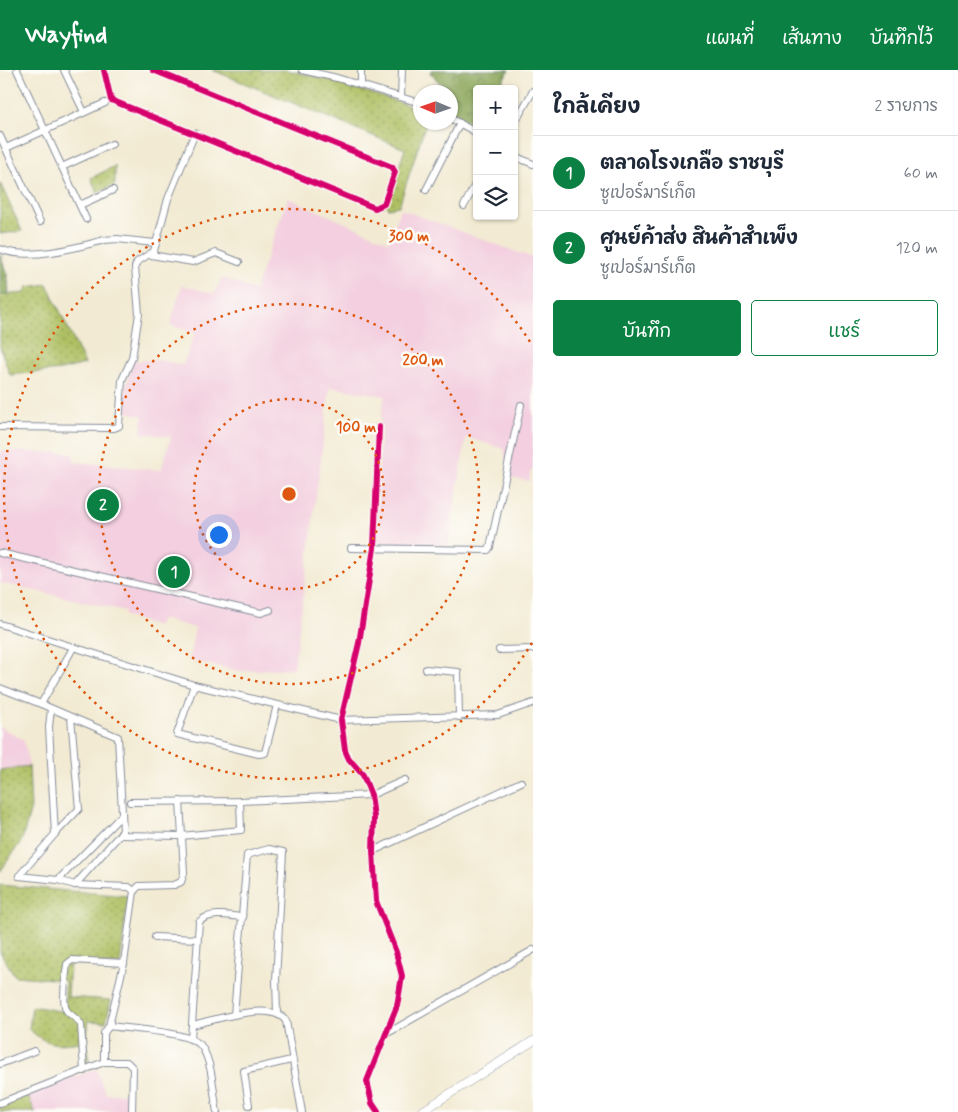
<!DOCTYPE html>
<html lang="th">
<meta charset="utf-8">
<style>
:root{--surface:#fff;--page:#f6f6f7;--text:#1f2937;--muted:#747a83;--line:#e0e1e3;--accent:#0b8043}
body{margin:0;font-family:Mynerve,"Playpen Sans Thai",sans-serif;background:var(--page);color:var(--text)}
.controls{position:absolute;right:15px;top:15px;display:grid;overflow:hidden;border-radius:5px;box-shadow:0 1px 4px #0004}
.controls button{width:45px;height:45px;display:grid;place-items:center;padding:0;border:0;border-bottom:1px solid var(--line);background:var(--surface);color:var(--text);font:25px sans-serif}
.compass{position:absolute;left:413px;top:15px;width:45px;height:45px;border-radius:50%;background:var(--surface);box-shadow:0 1px 4px #0004;rotate:272deg}
.you{position:absolute;left:218px;top:464px;width:18px;height:18px;margin:-12px;border:4px solid #fff;border-radius:50%;background:#1a73e8;box-shadow:0 0 0 8px #1a73e833}
.badge{display:grid;place-items:center;width:32px;height:32px;border-radius:50%;background:var(--accent);color:#fff;font-size:16px;font-weight:700}
.pin{position:absolute;translate:-50% -50%;border:2px solid #fff;box-shadow:0 1px 5px #0006}
.list{margin:0;padding:0;list-style:none}
h2{display:flex;justify-content:space-between;align-items:center;height:65px;margin:0;padding:0 20px;font-size:21px}
h2 small{font-size:16px;font-weight:400;color:var(--muted)}
.list li{display:grid;grid-template-columns:32px 1fr auto;gap:15px;align-items:center;box-sizing:border-box;height:75px;padding:0 20px;border-top:1px solid var(--line)}
.list b{display:block;font-size:19px;white-space:nowrap}
.list p{margin:0;font-size:16px;white-space:nowrap;color:var(--muted)}
.list em{font-size:16px;font-style:normal;color:var(--muted)}
.actions{display:flex;gap:10px;padding:15px 20px}
.actions a{flex:1;padding:11px 0;border:1px solid var(--accent);border-radius:5px;text-align:center;font-size:18px;color:var(--accent)}
.actions .main{background:var(--accent);color:#fff}
.icon{flex:none;width:28px;height:28px;fill:none;stroke:currentColor;stroke-width:2;stroke-linecap:round;stroke-linejoin:round}
.map{position:relative;flex:none;width:533px;height:1042px;overflow:hidden}
header{display:flex;align-items:center;gap:30px;box-sizing:border-box;height:70px;padding:0 25px;background:var(--accent);color:#fff}
header strong{font-size:24px}
nav{display:flex;gap:28px;margin-inline-start:auto;font-size:18px}
main{display:flex}
aside{flex:1;background:var(--surface)}
.map>svg:first-child{display:block}
</style>
<header>
<strong>Wayfind</strong>
<nav><a>แผนที่</a><a>เส้นทาง</a><a>บันทึกไว้</a></nav>
</header>
<main>
<div class="map">
<svg width="533" height="1042" viewBox="0 0 533 1042">
<defs>
<pattern id="grass-dots" width="8" height="8" patternUnits="userSpaceOnUse" patternTransform="scale(1.25)"><rect width="8" height="8" fill="#afc064"/><path d="M2 2h.1M6 6h.1" fill="none" stroke="#8e9c56" stroke-width="1.8" stroke-linecap="round"/></pattern>
<pattern id="forest-crowns" width="20" height="18" patternUnits="userSpaceOnUse" patternTransform="scale(1.25)"><rect width="20" height="18" fill="#8ba65a"/><path d="M2 6a3 3 0 1 1 6 0M12 15a3 3 0 1 1 6 0" fill="none" stroke="#71884e"/></pattern>
</defs>
<rect width="100%" height="100%" fill="#fdfcf7"/>
<filter id="ink" filterUnits="userSpaceOnUse"><feTurbulence type="fractalNoise" baseFrequency=".02" numOctaves="2"/><feDisplacementMap in="SourceGraphic" scale="10" xChannelSelector="R" yChannelSelector="G"/><feConvolveMatrix kernelMatrix="1 2 1 2 8 2 1 2 1" color-interpolation-filters="sRGB"/></filter>
<filter id="wash" filterUnits="userSpaceOnUse"><feTurbulence type="fractalNoise" baseFrequency=".0096" numOctaves="4" result="noise"/><feDisplacementMap in="SourceGraphic" scale="20" xChannelSelector="R" yChannelSelector="G"/><feGaussianBlur stdDeviation="1.12" result="paint"/><feColorMatrix in="noise" values="0 0 0 0 0 0 0 0 0 0 0 0 0 0 0 0 0 1.4 0 .05"/><feComposite in="paint" operator="in"/></filter>
<g filter="url(#wash)">
<rect width="100%" height="100%" fill="#f2ead2"/>
<!-- built -->
<g fill="#f3cfdf">
<path d="M 288,128 L 389,172 L 400,139 L 533,188 L 533,400 L 530,400 L 530,411 L 510,408 L 504,379 L 466,367 L 448,475 L 376,474 L 381,346 L 385,326 L 330,317 L 294,598 L 239,601 L 189,590 L 195,558 L 161,549 L 157,557 L 124,545 L 125,541 L 0,513 L 0,381 L 73,383 L 74,392 L 161,400 L 171,367 L 141,363 L 143,346 L 119,340 L 133,291 L 159,290 L 183,295 L 195,263 L 170,255 L 182,215 L 214,224 L 222,208 L 255,220 Z"/>
<path d="M 0,657 L 24,670 L 29,696 L 0,700 Z"/>
<path d="M 96,999 L 106,1024 L 128,1024 L 127,1041 L 35,1042 L 27,1024 Z"/>
</g>
<!-- grass -->
<g fill="url(#grass-dots)" stroke="#657861">
<path d="M 212,0 L 287,0 L 330,10 L 420,39 L 420,52 L 426,53 L 399,136 L 388,138 L 386,134 L 405,79 Z"/>
<path d="M 115,96 L 115,115 L 97,123 L 91,108 Z"/>
<path d="M 0,113 L 22,161 L 0,164 Z"/>
<path d="M 47,214 L 85,294 L 61,300 L 10,305 L 0,277 L 0,225 L 25,223 L 27,217 Z"/>
<path d="M 29,696 L 31,738 L 22,770 L 0,802 L 0,700 Z"/>
<path d="M 0,815 L 128,826 L 120,895 L 70,893 L 68,927 L 111,930 L 106,952 L 89,951 L 86,970 L 89,992 L 83,994 L 80,972 C 57,975 47,976 29,959 L 32,936 L 65,942 L 65,910 L 15,906 L 0,882 Z"/>
<path d="M 27,1024 L 35,1042 L 0,1042 L 0,1036 Z"/>
</g>
<!-- forest -->
<g fill="url(#forest-crowns)" stroke="#536a5c">
<path d="M 431,0 L 509,0 L 498,19 L 477,19 L 477,56 L 451,43 L 450,22 L 442,22 L 444,17 L 430,3 Z"/>
<path d="M 0,184 L 8,208 L 9,224 L 0,225 Z"/>
</g>
</g>
<g filter="url(#ink)">
<g fill="none" stroke-linecap="round" stroke-linejoin="round">
<defs>
<g id="minor">
<path d="M 17,0 L 86,149"/>
<path d="M 64,0 L 84,42"/>
<path d="M 104,0 L 111,30 L 375,138 L 384,134 L 395,102 L 392,97 L 153,0"/>
<path d="M 302,0 L 337,8 L 420,33"/>
<path d="M 361,15 L 361,0"/>
<path d="M 401,27 L 402,0"/>
<path d="M 450,48 L 477,63"/>
<path d="M 514,54 L 533,21"/>
<path d="M 0,66 L 40,152"/>
<path d="M 6,78 L 105,33"/>
<path d="M 514,86 L 533,94"/>
<path d="M 62,97 L 112,74"/>
<path d="M 426,120 L 460,53"/>
<path d="M 80,135 L 113,120"/>
<path d="M 464,136 L 477,111"/>
<path d="M 0,179 C 28,191 75,178 104,170 L 117,169 L 155,173"/>
<path d="M 151,185 L 193,192 L 216,183 L 239,192"/>
<path d="M 0,357 L 114,358 L 119,356 L 122,310 L 132,288 L 139,244 L 135,197 L 137,192 L 154,181 L 168,129 L 195,63"/>
<path d="M 351,478 L 488,480 L 490,477 L 521,335"/>
<path d="M 0,483 L 261,543 L 270,540"/>
<path d="M 0,554 L 194,615 L 341,650 L 498,645 L 533,633"/>
<path d="M 73,578 L 41,634 L 118,667 L 123,761 L 75,815"/>
<path d="M 499,580 L 533,579"/>
<path d="M 426,599 L 458,602 L 459,647"/>
<path d="M 194,615 L 177,664 L 259,684 L 265,683 L 277,635"/>
<path d="M 0,618 L 41,634"/>
<path d="M 130,732 L 240,731 L 371,725 L 405,710"/>
<path d="M 55,764 L 79,739 L 71,647"/>
<path d="M 120,765 L 181,766 L 241,760 L 240,731"/>
<path d="M 373,781 L 521,712"/>
<path d="M 19,806 L 55,764 L 49,657 L 51,639"/>
<path d="M 58,810 L 122,745"/>
<path d="M 134,821 L 139,816 L 174,815 L 181,812 L 184,803 L 180,731"/>
<path d="M 155,867 L 197,869"/>
<path d="M 234,945 L 247,785 L 269,779 L 283,782 L 276,910 L 277,943"/>
<path d="M 193,955 C 214,950 271,930 286,951 L 302,1042"/>
<path d="M 109,956 C 128,959 192,961 202,977 C 213,995 213,1022 217,1042"/>
<path d="M 386,964 L 533,880"/>
<path d="M 191,969 L 199,852 C 209,841 229,846 243,847"/>
<path d="M 104,992 L 127,992 L 133,998 L 132,1042"/>
<path d="M 0,994 L 34,981"/>
<path d="M 84,1001 L 81,955 C 78,948 72,947 67,941 C 61,934 66,904 67,894 L 72,890 L 124,893"/>
<path d="M 0,1033 L 104,992 L 104,963 L 109,956 L 124,893 L 134,821 L 129,817 L 75,815 L 58,810 L 19,806"/>
<path d="M 249,1035 L 244,1001 L 291,990"/>
<path d="M 378,1042 L 372,1033 L 367,1011 L 397,936 L 402,906 L 396,882 L 376,831 L 373,781 L 374,747 L 371,725 L 363,705 L 349,689 L 345,680 L 341,650 L 359,573 L 374,478 L 379,357"/>
</g>
<path id="tertiary" d="M 421,1042 L 533,971"/>
</defs>
<!-- minor casing -->
<use href="#minor" stroke="#868c98" stroke-width="8"/>
<!-- tertiary casing -->
<use href="#tertiary" stroke="#868c98" stroke-width="9"/>
<!-- minor -->
<use href="#minor" stroke="#fff" stroke-width="6"/>
<!-- tertiary -->
<use href="#tertiary" stroke="#fff" stroke-width="8"/>
<defs>
<g id="cycleway">
<path d="M 104,0 L 111,30 L 375,138 L 384,134 L 395,102 L 392,97 L 153,0"/>
<path d="M 378,1042 L 372,1033 L 367,1011 L 397,936 L 402,906 L 396,882 L 376,831 L 373,781 L 374,747 L 371,725 L 363,705 L 349,689 L 345,680 L 341,650 L 359,573 L 374,478 L 379,357"/>
</g>
</defs>
<!-- cycleway casing -->
<use href="#cycleway" stroke="#fdfcf7" stroke-width="9"/>
<!-- cycleway -->
<use href="#cycleway" stroke="#d6006c" stroke-width="6"/>
</g>
</g>
<!-- distance rings -->
<g fill="none" stroke="#de5710" stroke-width="2.5" stroke-dasharray="2.5 5">
<circle cx="289" cy="424" r="95"/>
<circle cx="289" cy="424" r="190"/>
<path d="M532 573A285 285 0 1 1 532 275"/>
</g>
<circle cx="289" cy="424" r="8" fill="#de5710" stroke="#fdfcf7" stroke-width="2.5"/>
<g font-size="15" text-anchor="middle" font-weight="bold" fill="#de5710" stroke="#fdfcf7" stroke-width="5" stroke-linejoin="round" paint-order="stroke">
<text x="409" y="171">300 m</text>
<text x="423" y="295">200 m</text>
<text x="356" y="362">100 m</text>
</g>
</svg>
<div class="controls">
<button>+</button>
<button>−</button>
<button><svg class="icon" aria-label="layers" viewBox="0 0 24 24"><path d="M12 4l9 5-9 5-9-5zM3 14l9 5 9-5"/></svg></button>
</div>
<svg class="compass" viewBox="-18 -18 36 36"><path d="M0-13l5 13h-10z" fill="#e53935"/><path d="M0 13l5-13h-10z" fill="#747a83"/></svg>
<div class="you"></div>
<div class="pin badge" style="left:174px;top:502px">1</div>
<div class="pin badge" style="left:103px;top:435px">2</div>
</div>
<aside>
<h2>ใกล้เคียง<small>2 รายการ</small></h2>
<ul class="list">
<li><span class="badge">1</span><div><b>ตลาดโรงเกลือ ราชบุรี</b><p>ซูเปอร์มาร์เก็ต</p></div><em>60 m</em></li>
<li><span class="badge">2</span><div><b>ศูนย์ค้าส่ง สินค้าสำเพ็ง</b><p>ซูเปอร์มาร์เก็ต</p></div><em>120 m</em></li>
</ul>
<div class="actions"><a class="main">บันทึก</a><a>แชร์</a></div>
</aside>
</main>
